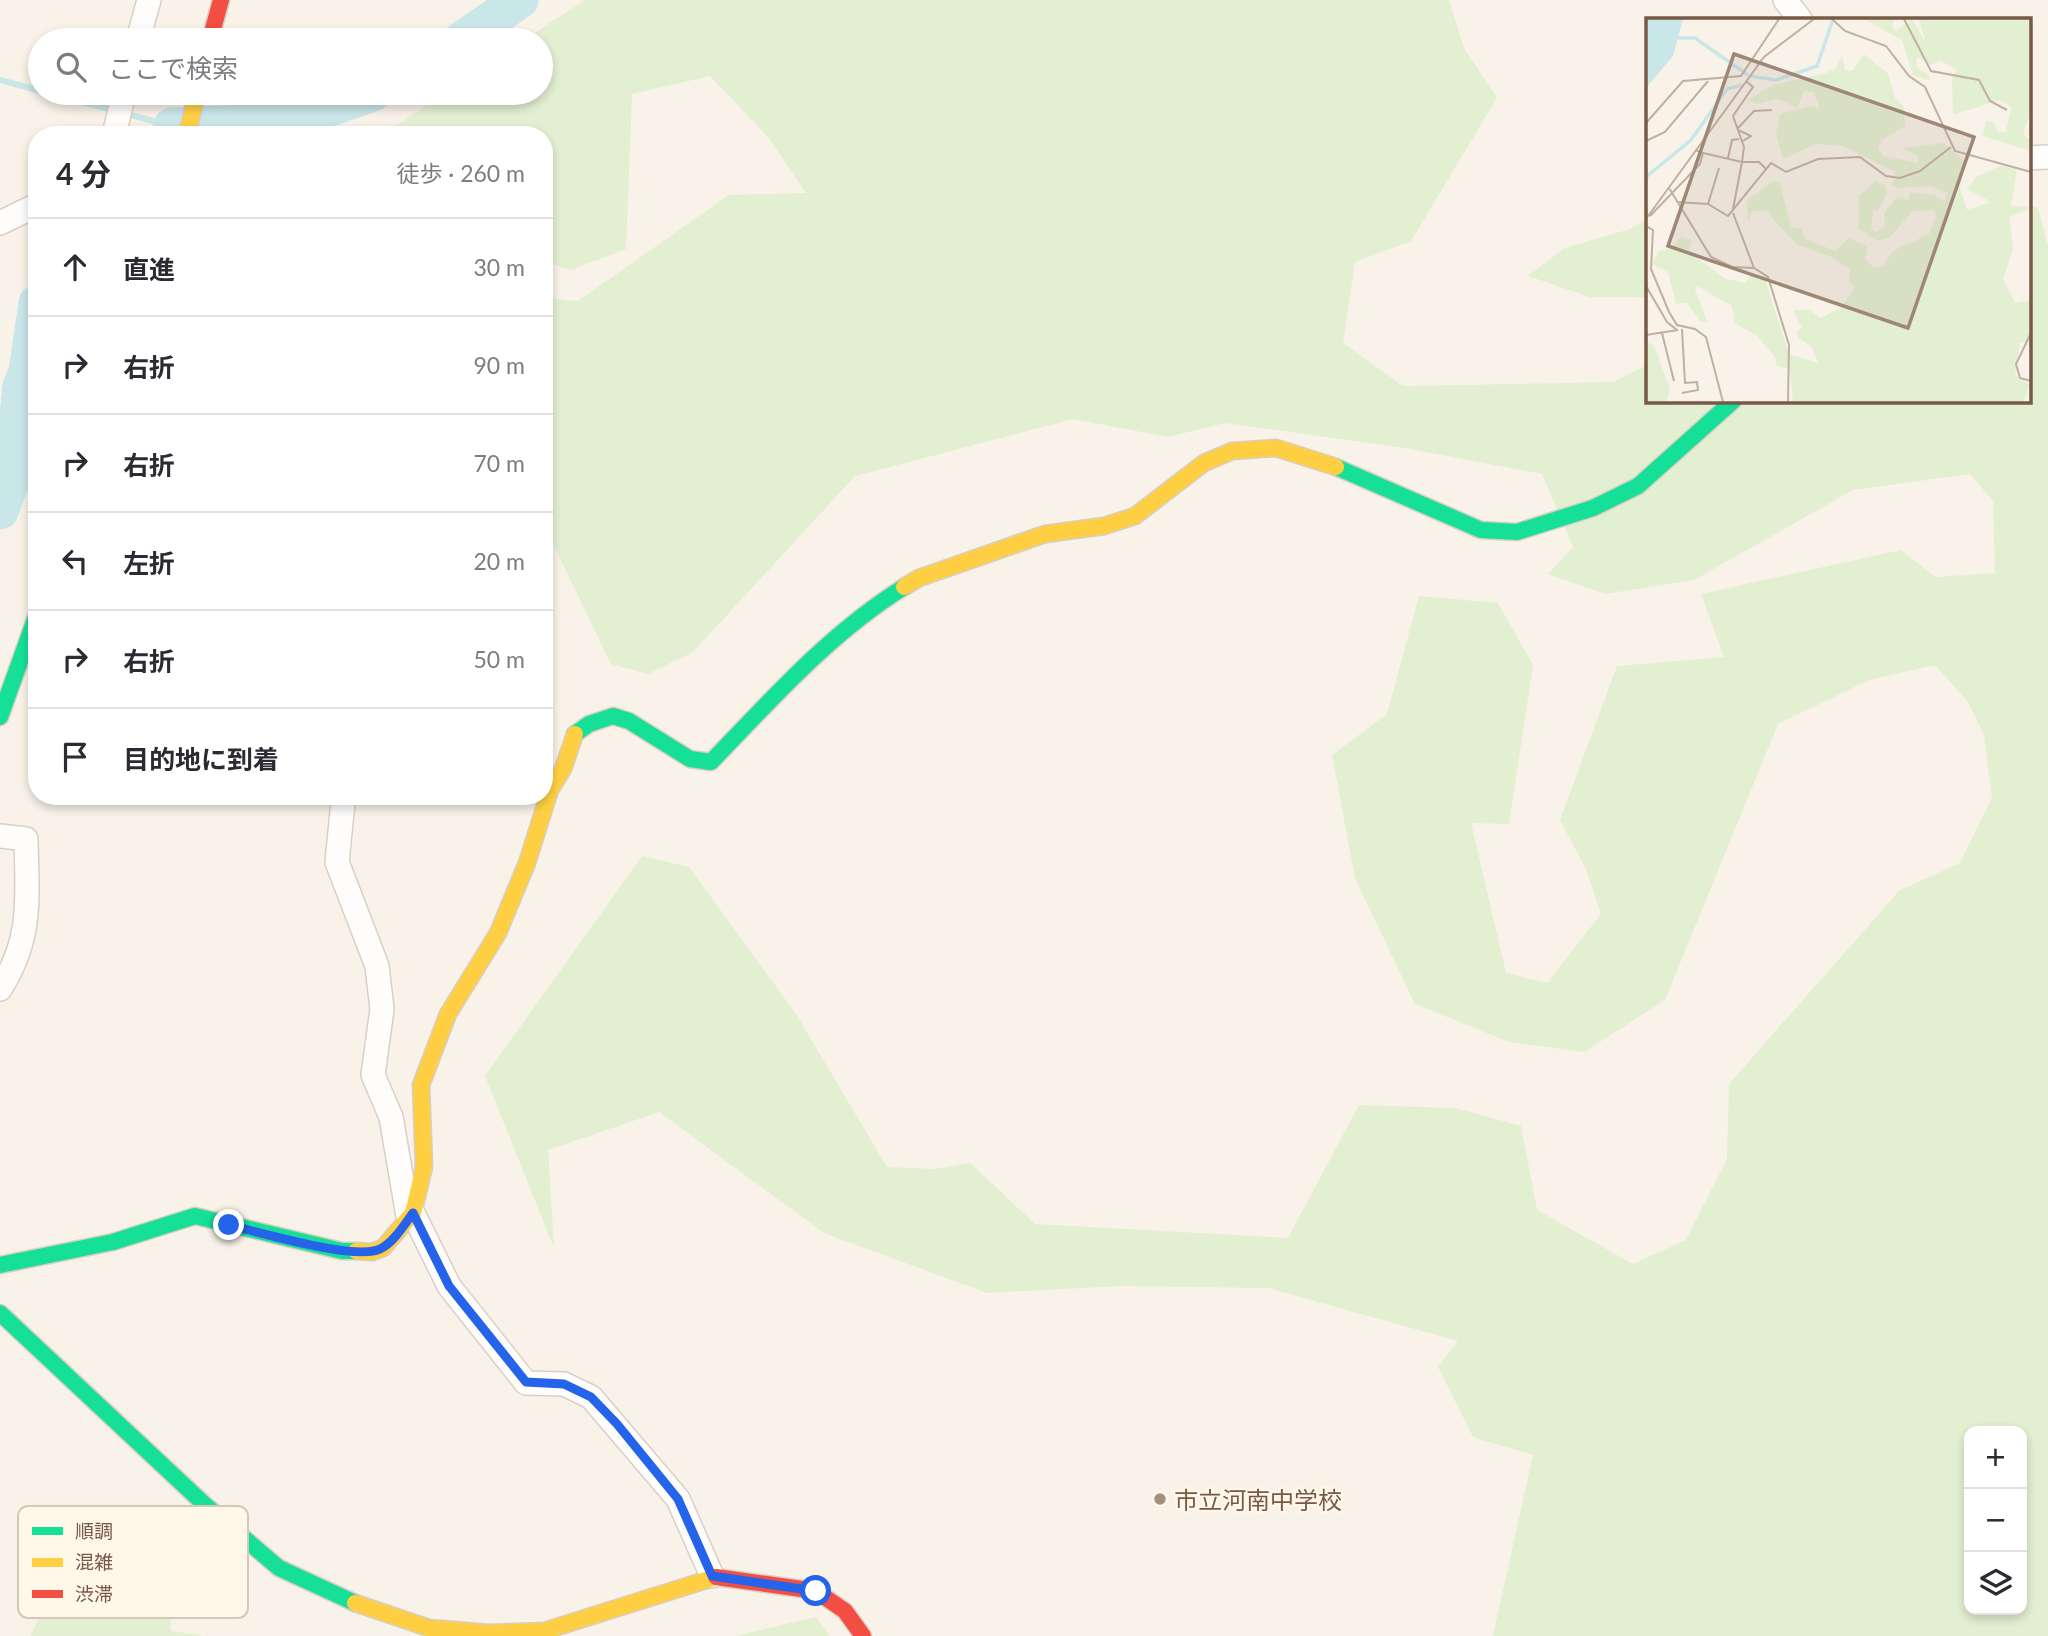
<!DOCTYPE html>
<html lang="ja">
<meta charset="utf-8">
<style>
:root{--surface:#fff;--page:#f2f2f3;--text:#2b2b33;--muted:#7c7c81;--line:#e1e1e2}
body{margin:0;font-family:Lato,"Noto Sans JP",sans-serif;background:var(--page);color:var(--text)}
.controls{position:absolute;right:21px;bottom:21px;display:grid;overflow:hidden;border-radius:14px;box-shadow:0 4px 10px #0003}
.controls button{width:63px;height:63px;display:grid;place-items:center;padding:0;border:0;border-bottom:2px solid var(--line);background:var(--surface);color:var(--text);font:35px sans-serif}
.stop{position:absolute;width:21px;height:21px;margin:-16px;border:5px solid #2563eb;border-radius:50%;background:#fff}
.stop.end{background:#2563eb;border-color:#fff;box-shadow:0 2px 7px #0008}
.list{margin:0;padding:0;list-style:none}
h2{display:flex;justify-content:space-between;align-items:center;height:91px;margin:0;padding:0 28px;font-size:30px}
h2 small{font-size:23px;font-weight:400;color:var(--muted)}
.list li{display:grid;grid-template-columns:46px 1fr auto;gap:21px;align-items:center;box-sizing:border-box;height:98px;padding:0 28px;border-top:2px solid var(--line)}
.list b{display:block;font-size:26px;white-space:nowrap}
.list em{font-size:23px;font-style:normal;color:var(--muted)}
.icon{flex:none;width:38px;height:38px;fill:none;stroke:currentColor;stroke-width:2;stroke-linecap:round;stroke-linejoin:round}
.map{position:relative;flex:none;width:2048px;height:1636px;overflow:hidden}
.search{position:absolute;background:var(--surface);box-shadow:0 4px 10px #0003;left:28px;top:28px;width:525px;height:77px;display:flex;align-items:center;gap:18px;box-sizing:border-box;padding:0 24px;border-radius:38px;color:var(--muted);font-size:26px}
.panel{position:absolute;background:var(--surface);box-shadow:0 4px 10px #0003;left:28px;top:126px;width:525px;height:679px;border-radius:28px}
.map>svg:first-child{display:block}
</style>
<div class="map">
<svg width="2048" height="1636" viewBox="0 0 2048 1636">
<rect width="100%" height="100%" fill="#f8f2e8"/>
<!-- green -->
<g fill="#e3efd1" fill-rule="evenodd">
<path d="M 585,0 L 1449,0 L 1464,48 L 1497,98 L 1411,241 L 1355,262 L 1343,343 L 1403,386 L 1613,382 L 1647,365 L 1647,401 L 2029,401 L 2029,205 L 2038,208 L 2048,246 L 2048,1636 L 1493,1636 L 1533,1455 L 1473,1437 L 1438,1367 L 1458,1341 L 1268,1288 L 1120,1286 L 987,1293 L 824,1233 L 659,1112 L 548,1150 L 554,1248 L 485,1076 L 642,856 L 689,867 L 796,1014 L 887,1167 L 935,1169 L 970,1163 L 1035,1224 L 1288,1238 L 1359,1105 L 1455,1108 L 1521,1126 L 1537,1210 L 1633,1264 L 1686,1240 L 1727,1159 L 1729,1084 L 1899,891 L 1960,863 L 1992,798 L 1984,735 L 1968,702 L 1935,665 L 1869,680 L 1778,724 L 1665,1000 L 1584,1052 L 1509,1042 L 1415,1004 L 1355,878 L 1332,755 L 1387,714 L 1419,596 L 1498,603 L 1533,665 L 1509,824 L 1471,823 L 1506,973 L 1547,983 L 1601,914 L 1586,869 L 1560,820 L 1617,666 L 1724,657 L 1701,594 L 1901,550 L 1935,577 L 1995,573 L 1993,501 L 1970,474 L 1853,490 L 1694,580 L 1605,594 L 1548,574 L 1573,547 L 1542,474 L 1405,448 L 1225,423 L 1168,437 L 1073,419 L 855,476 L 693,652 L 648,674 L 611,664 L 544,525 L 544,298 L 578,301 L 729,195 L 806,193 L 769,138 L 710,76 L 632,94 L 626,249 L 571,270 L 544,261 L 544,135 L 382,135 L 445,93 L 541,93 L 541,40 L 524,40 ZM 1969,1431 L 2022,1431 L 2022,1610 L 1969,1610 Z"/>
<path d="M 1647,219 L 1647,297 L 1590,297 L 1528,276 L 1565,248 L 1630,229 Z"/>
<path d="M 168,1529 L 171,1631 L 205,1636 L 31,1636 L 77,1533 L 112,1540 Z"/>
<path d="M 816,1617 L 830,1636 L 736,1636 Z"/>
</g>
<g fill="none" stroke-linecap="round" stroke-linejoin="round">
<!-- stream -->
<g stroke="#c9e6e9" stroke-width="6">
<path d="M 0,80 L 40,91"/>
<path d="M 48,93 L 172,126"/>
</g>
<!-- river -->
<g stroke="#c9e6e9" stroke-width="37">
<path d="M 461,40 L 520,0"/>
<path d="M 170,135 L 172,126 L 293,121 L 373,93"/>
<path d="M 0,511 L 11,482 L 21,386 L 27,372 L 37,303"/>
</g>
<defs>
<g id="street">
<path d="M 1785,0 L 1800,19"/>
<path d="M 138,40 L 149,0"/>
<path d="M 114,135 L 124,93"/>
<path d="M 2029,158 L 2048,157"/>
<path d="M 0,223 L 37,205"/>
<path d="M 343,802 L 337,862 L 377,966 L 382,1009 L 373,1075 L 391,1117 L 408,1216"/>
<path d="M 0,836 L 26,839 C 27,897 33,938 0,989"/>
<path d="M 413,1213 L 449,1286 L 526,1383 L 564,1384 L 591,1397 L 678,1499 L 712,1576"/>
</g>
<g id="fast">
<path d="M 1336,467 L 1481,530 L 1517,532 L 1593,508 L 1638,486 L 1733,401"/>
<path d="M 0,717 L 37,614"/>
<path d="M 575,734 L 589,724 L 613,716 L 629,721 L 690,759 L 711,762 C 772,699 829,634 904,587"/>
<path d="M 0,1265 L 113,1242 L 195,1216 L 342,1251 L 356,1251"/>
<path d="M 0,1313 L 204,1504 L 279,1568 L 355,1603"/>
</g>
<g id="slow">
<path d="M 187,135 L 197,93"/>
<path d="M 904,587 L 919,578 L 1045,534 L 1104,526 L 1135,516 L 1204,463 L 1232,451 L 1276,448 L 1336,467"/>
<path d="M 356,1251 L 372,1252 L 383,1248 L 413,1213 L 424,1167 L 421,1085 L 448,1014 L 498,933 L 527,863 L 550,790 L 563,769 L 575,734"/>
<path d="M 355,1603 L 429,1628 L 489,1633 L 544,1631 L 716,1577"/>
</g>
<g id="jam">
<path d="M 210,40 L 221,0"/>
<path d="M 716,1577 L 816,1591 L 845,1611 L 863,1636"/>
</g>
</defs>
<!-- street casing -->
<use href="#street" stroke="#d9cfc6" stroke-width="26"/>
<!-- fast casing -->
<use href="#fast" stroke="#d9cec4" stroke-width="19"/>
<!-- slow casing -->
<use href="#slow" stroke="#d9cec4" stroke-width="19"/>
<!-- jam casing -->
<use href="#jam" stroke="#d9cec4" stroke-width="19"/>
<!-- street -->
<use href="#street" stroke="#fefdfc" stroke-width="23"/>
<!-- fast -->
<use href="#fast" stroke="#16e098" stroke-width="16"/>
<!-- slow -->
<use href="#slow" stroke="#ffcf43" stroke-width="16"/>
<!-- jam -->
<use href="#jam" stroke="#f24e42" stroke-width="16"/>
</g>
<g fill="none" stroke-linecap="round" stroke-linejoin="round">
<!-- route -->
<path stroke="#2563eb" stroke-width="9" d="M 229,1225 C 259,1232 356,1261 380,1249 C 393,1243 405,1224 413,1213 L 449,1286 L 526,1382 L 564,1384 L 591,1397 L 617,1424 L 678,1499 L 712,1576 L 816,1591"/>
</g>
<!-- markers -->
<circle fill="#a58f7f" stroke="#fff7ea" stroke-width="2.5" cx="1160" cy="1499" r="7"/>
<g text-anchor="middle" dominant-baseline="central" stroke-width="5" stroke-linejoin="round" paint-order="stroke">
<!-- poi labels -->
<g font-size="24" fill="#785946" stroke="#fff7ea" text-anchor="start">
<text x="1174" y="1499">市立河南中学校</text>
</g>
</g>
<!-- overview -->
<g transform="translate(1646 18)">
<rect width="385" height="385" fill="#f8f2e8"/>
<path d="M 218,1 L 249,1 L 245,8 L 250,13 L 266,1 L 280,25 L 273,1 L 385,1 L 385,93 L 377,116 L 385,123 L 385,133 L 337,118 L 340,103 L 349,105 L 351,114 L 360,114 L 365,90 L 360,85 L 353,82 L 307,97 L 306,60 L 311,52 L 294,42 L 285,47 L 271,39 L 270,49 L 282,56 L 284,63 L 267,57 L 256,22 ZM 218,36 L 242,56 L 249,80 L 258,89 L 259,108 L 236,122 L 232,130 L 237,138 L 272,145 L 273,139 L 256,130 L 298,125 L 318,143 L 314,170 L 321,192 L 345,184 L 321,171 L 330,159 L 356,147 L 371,152 L 365,187 L 385,190 L 363,199 L 367,231 L 357,261 L 369,285 L 385,282 L 385,322 L 374,325 L 369,357 L 384,367 L 377,384 L 147,384 L 144,351 L 131,348 L 129,339 L 111,318 L 89,305 L 86,288 L 51,268 L 49,272 L 61,303 L 55,304 L 41,285 L 30,286 L 22,254 L 6,246 L 13,233 L 23,231 L 35,219 L 46,222 L 42,234 L 80,261 L 100,265 L 104,257 L 118,258 L 143,336 L 172,345 L 166,329 L 152,319 L 151,313 L 156,310 L 147,292 L 163,292 L 175,300 L 197,288 L 209,269 L 203,264 L 204,252 L 184,238 L 151,227 L 120,193 L 106,193 L 102,205 L 101,182 L 129,162 L 134,165 L 145,209 L 155,211 L 160,221 L 189,233 L 203,220 L 214,225 L 221,229 L 219,240 L 228,250 L 236,249 L 247,233 L 283,216 L 290,198 L 288,192 L 267,193 L 243,220 L 231,223 L 213,211 L 213,178 L 230,163 L 239,167 L 241,176 L 231,194 L 227,192 L 225,211 L 230,214 L 239,208 L 238,195 L 251,179 L 263,182 L 263,174 L 289,177 L 298,184 L 301,175 L 285,168 L 252,170 L 246,166 L 249,154 L 197,128 L 169,126 L 137,141 L 130,116 L 134,96 L 165,88 L 174,91 L 168,74 L 158,73 L 151,90 L 132,81 L 111,86 L 102,82 L 127,67 L 180,55 L 190,50 L 196,38 L 199,52 L 206,53 ZM 0,323 L 8,328 L 24,371 L 20,384 L 0,384 Z" fill="#e3efd1"/>
<path d="M 0,1 L 37,1 L 27,38 L 0,70 Z" fill="#c9e6e9"/>
<path fill="none" stroke="#c9e6e9" stroke-width="3.5" d="M 32,20 L 49,20 L 102,57M 104,58 L 130,62 L 171,48 L 187,1M 0,159 L 45,122 L 81,71 L 96,67"/>
<path fill="none" stroke="#c1b0a2" stroke-width="2" d="M 186,1 L 199,13 L 240,28 L 263,58 L 279,69 L 309,133 L 385,154M 258,1 L 285,53 L 333,62 L 344,83 L 361,92M 101,64 L 107,69 L 87,98 L 98,129 L 96,144 L 113,144 L 120,151M 0,105 L 37,63 L 95,58 L 133,1M 92,110 L 108,93 L 126,92M 92,112 L 105,118 L 95,124M 0,123 L 19,114 L 62,63M 57,135 L 96,144 L 87,191M 82,140 L 86,122 L 93,121M 23,170 L 65,239 L 86,249 L 108,250 L 122,259 L 143,327 L 142,384M 31,184 L 62,186 L 82,198 L 125,145 L 140,154 L 172,141 L 214,139 L 240,158 L 254,160 L 274,153 L 305,129M 62,186 L 73,150M 87,195 L 108,250M 4,198 L 54,146 L 57,135 L 49,132M 0,201 L 118,39 L 168,1M 0,208 L 7,212 L 5,251 L 23,294 L 31,307 L 49,311 L 60,319 L 77,384M 0,268 L 21,304 L 31,312M 16,315 L 28,363M 385,315 L 370,346 L 374,360 L 385,363M 0,317 L 32,312M 36,375 L 52,372 L 51,364 L 39,365 L 36,311"/>
<path fill="#9e8776" fill-opacity="0.15" stroke="#9e8776" stroke-width="3.5" d="M 88,36 L 328,119 L 262,310 L 22,228 Z"/>
<rect width="385" height="385" fill="none" stroke="#785946" stroke-width="3.5"/>
</g>
<!-- legend -->
<rect x="18" y="1506" width="230" height="112" rx="10" fill="#fff7ea" stroke="#d6c8b9" stroke-width="2"/>
<rect x="32" y="1527" width="31" height="8" fill="#16e098"/>
<rect x="32" y="1558" width="31" height="9" fill="#ffcf43"/>
<rect x="32" y="1590" width="31" height="8" fill="#f24e42"/>
<g font-size="19" fill="#785946">
<text x="75" y="1538">順調</text>
<text x="75" y="1569">混雑</text>
<text x="75" y="1601">渋滞</text>
</g>
</svg>
<div class="controls">
<button>+</button>
<button>−</button>
<button><svg class="icon" aria-label="layers" viewBox="0 0 24 24"><path d="M12 4l9 5-9 5-9-5zM3 14l9 5 9-5"/></svg></button>
</div>
<div class="stop" style="left:816px;top:1591px"></div>
<div class="stop end" style="left:229px;top:1225px"></div>
<div class="search"><svg class="icon" aria-label="search" viewBox="0 0 24 24"><circle cx="10" cy="10" r="6"/><path d="M15 15l6 6"/></svg>ここで検索</div>
<section class="panel">
<h2>4 分<small>徒歩 · 260 m</small></h2>
<ul class="list">
<li><svg class="icon" aria-label="ahead" viewBox="0 0 24 24"><path d="M12 20V5M6 11l6-6 6 6"/></svg><div><b>直進</b></div><em>30 m</em></li>
<li><svg class="icon" aria-label="right" viewBox="0 0 24 24"><path d="M7 20v-9h11M14 6l5 5-5 5"/></svg><div><b>右折</b></div><em>90 m</em></li>
<li><svg class="icon" aria-label="right" viewBox="0 0 24 24"><path d="M7 20v-9h11M14 6l5 5-5 5"/></svg><div><b>右折</b></div><em>70 m</em></li>
<li><svg class="icon" aria-label="left" viewBox="0 0 24 24"><path d="M17 20v-9H6M10 6l-5 5 5 5"/></svg><div><b>左折</b></div><em>20 m</em></li>
<li><svg class="icon" aria-label="right" viewBox="0 0 24 24"><path d="M7 20v-9h11M14 6l5 5-5 5"/></svg><div><b>右折</b></div><em>50 m</em></li>
<li><svg class="icon" aria-label="arrive" viewBox="0 0 24 24"><path d="M6 21V4h12l-3 4 3 4H6"/></svg><div><b>目的地に到着</b></div></li>
</ul>
</section>
</div>
